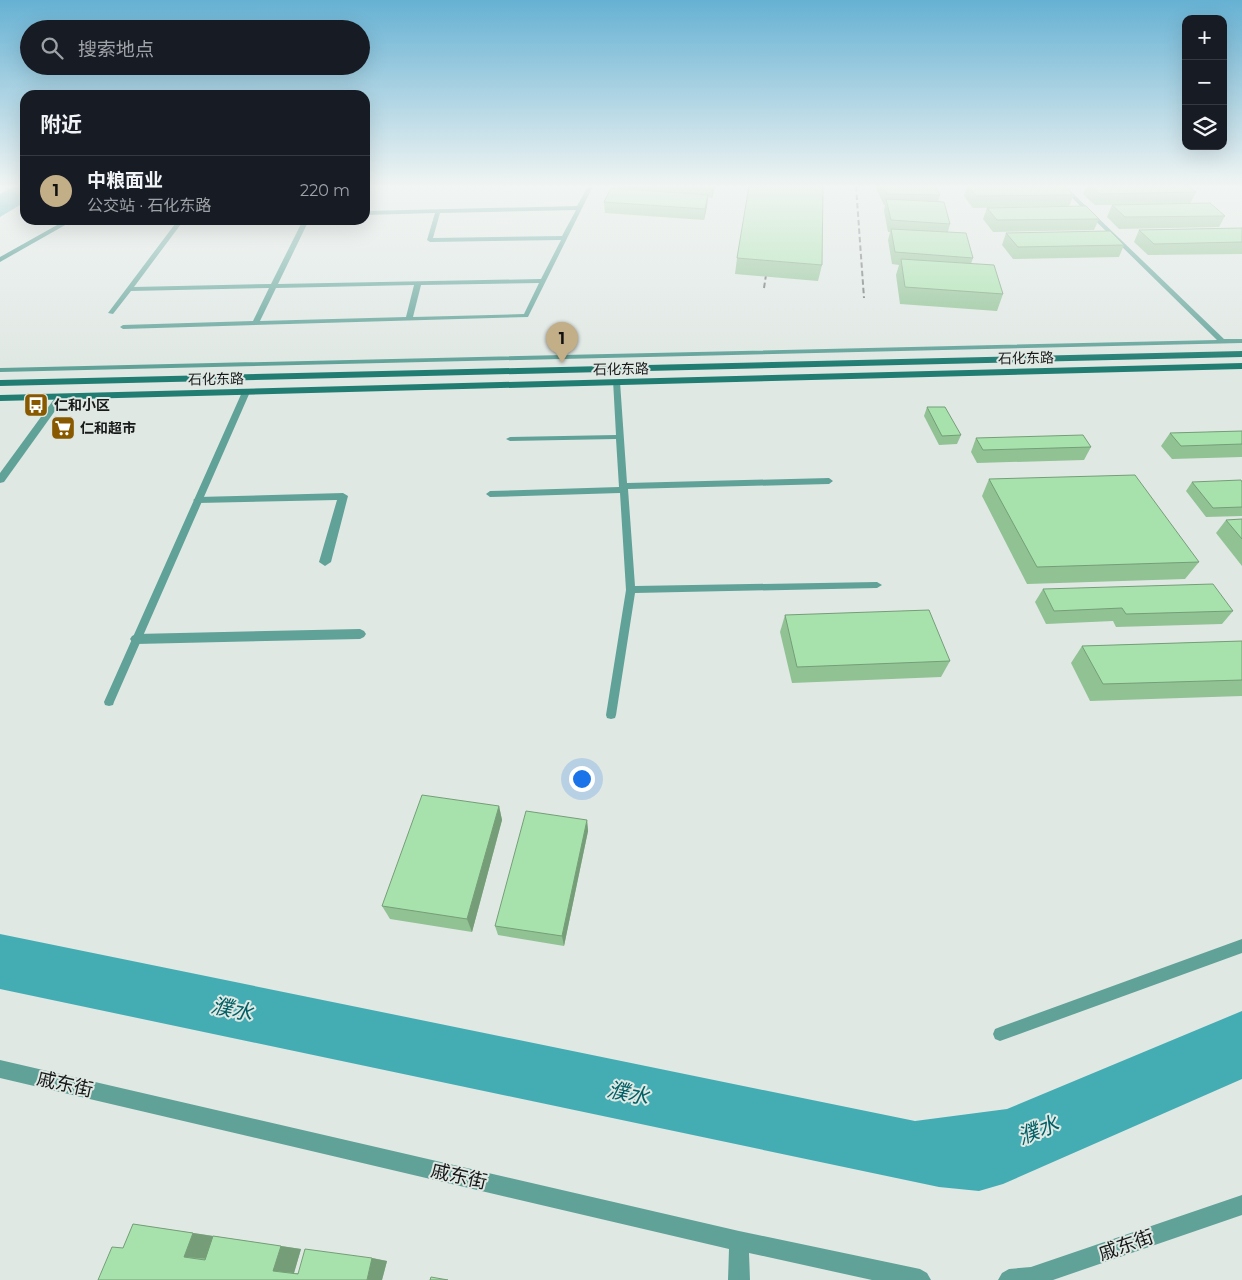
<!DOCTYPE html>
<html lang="zh">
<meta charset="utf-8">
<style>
:root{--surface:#171b24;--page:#20242c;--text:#f1f3f6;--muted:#9ea1a6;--line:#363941;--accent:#c2ae87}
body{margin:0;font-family:Montserrat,"Noto Sans SC",sans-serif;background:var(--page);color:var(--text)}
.controls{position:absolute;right:15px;top:15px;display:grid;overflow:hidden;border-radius:10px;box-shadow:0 5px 20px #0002}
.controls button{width:45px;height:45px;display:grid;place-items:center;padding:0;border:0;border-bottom:1px solid var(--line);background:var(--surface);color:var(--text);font:25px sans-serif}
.you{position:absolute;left:581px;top:778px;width:18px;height:18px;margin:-12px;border:4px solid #fff;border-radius:50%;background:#1a73e8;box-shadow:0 0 0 8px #1a73e833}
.badge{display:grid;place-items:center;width:32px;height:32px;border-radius:50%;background:var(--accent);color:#111;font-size:16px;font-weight:700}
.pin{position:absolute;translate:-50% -41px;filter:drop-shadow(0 1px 2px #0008)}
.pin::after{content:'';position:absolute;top:26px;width:18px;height:15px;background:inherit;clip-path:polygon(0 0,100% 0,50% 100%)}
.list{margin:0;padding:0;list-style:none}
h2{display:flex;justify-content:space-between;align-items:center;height:65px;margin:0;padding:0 20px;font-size:21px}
h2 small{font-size:16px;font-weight:400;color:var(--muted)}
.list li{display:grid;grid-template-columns:32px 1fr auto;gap:15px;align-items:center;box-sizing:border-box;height:70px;padding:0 20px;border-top:1px solid var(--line)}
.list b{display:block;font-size:19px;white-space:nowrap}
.list p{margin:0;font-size:16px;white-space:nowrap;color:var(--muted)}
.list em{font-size:16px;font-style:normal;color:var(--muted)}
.icon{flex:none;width:28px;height:28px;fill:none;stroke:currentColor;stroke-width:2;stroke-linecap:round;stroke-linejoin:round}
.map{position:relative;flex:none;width:1242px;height:1280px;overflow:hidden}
.search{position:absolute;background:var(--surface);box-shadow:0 5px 20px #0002;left:20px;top:20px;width:350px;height:55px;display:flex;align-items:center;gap:12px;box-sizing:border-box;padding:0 18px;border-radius:28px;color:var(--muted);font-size:19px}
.panel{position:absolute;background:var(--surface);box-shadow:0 5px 20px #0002;left:20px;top:90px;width:350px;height:135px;border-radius:15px}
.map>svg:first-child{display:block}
</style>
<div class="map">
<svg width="1242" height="1280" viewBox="0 0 1242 1280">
<rect width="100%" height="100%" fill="#e0e8e4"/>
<!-- water -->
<g fill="#44adb4">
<path d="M 15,186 L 25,186 L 25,202 L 0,217 L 0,194 Z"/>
<path d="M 0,934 L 915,1121 L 1007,1109 L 1242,1011 L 1242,1079 L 1003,1184 L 979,1191 L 939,1187 L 0,989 Z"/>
</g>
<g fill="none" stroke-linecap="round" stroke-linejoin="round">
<!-- lane -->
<g fill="#60a298" fill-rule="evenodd">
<path d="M 588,186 L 593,186 L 528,317 L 123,329 L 120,327 L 123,325 L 253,321 L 269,288 L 131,291 L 113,314 L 108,313 L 178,220 L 184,220 L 134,287 L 271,284 L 303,220 L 309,220 L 278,284 L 541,279 L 561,240 L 430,242 L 427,240 L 435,213 L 365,215 L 365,211 L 577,206 ZM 576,210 L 562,236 L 433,238 L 440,213 ZM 539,283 L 524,314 L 413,317 L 421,285 ZM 414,285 L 406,317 L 260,321 L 276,288 Z"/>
<path d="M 1060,186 L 1065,186 L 1224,339 L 1242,339 L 1242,343 L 0,372 L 0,368 L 1217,340 Z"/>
<path d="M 613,380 L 620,382 L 627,483 L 829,478 L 833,481 L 829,484 L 628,489 L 635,586 L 877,582 L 882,585 L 877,588 L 635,593 L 616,715 L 615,718 L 611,719 L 607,718 L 606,715 L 626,590 L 620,493 L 490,497 L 486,494 L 490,491 L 619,487 L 616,439 L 510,441 L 506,439 L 510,437 L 616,435 Z"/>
<path d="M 243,390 L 246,390 L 250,392 L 114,702 L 113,705 L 109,706 L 105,705 L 104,702 Z"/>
<path d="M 1242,939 L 1242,953 L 1000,1041 L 995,1039 L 993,1034 L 995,1029 L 1000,1027 Z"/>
</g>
<!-- street -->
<g fill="#60a298" fill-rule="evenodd">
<path d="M 60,394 L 65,397 L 4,482 L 0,483 L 0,473 L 57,395 Z"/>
<path d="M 343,493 L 348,496 L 331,562 L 325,566 L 319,562 L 337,500 L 198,503 L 193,500 L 198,497 Z"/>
<path d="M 360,629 L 364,631 L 366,634 L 364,637 L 360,639 L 136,644 L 132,642 L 130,639 L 132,636 L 136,634 Z"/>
<path d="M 0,1060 L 739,1231 L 920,1269 L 927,1273 L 931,1280 L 872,1280 L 749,1253 L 750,1280 L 728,1280 L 729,1249 L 0,1078 Z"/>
<path d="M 1242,1195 L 1242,1215 L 1053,1280 L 998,1280 L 1002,1273 L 1009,1269 L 1031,1267 Z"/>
</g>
<!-- secondary -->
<g fill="#217d72" fill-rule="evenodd">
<path d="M 66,220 L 74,220 L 0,262 L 0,257 Z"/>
<path d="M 1242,351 L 1242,357 L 0,386 L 0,380 Z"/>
<path d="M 1242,363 L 1242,369 L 0,401 L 0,395 Z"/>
</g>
<!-- rail -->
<g stroke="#636866" stroke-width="2" stroke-dasharray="5.5 3" stroke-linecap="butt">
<path d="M 856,186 L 864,298"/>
<path d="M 764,288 L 768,262"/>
</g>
</g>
<!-- wall -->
<g fill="#90c294">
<path d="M 617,186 L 715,186 L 712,198 L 708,197 L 707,206 L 704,220 L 605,213 L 604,202 L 617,189 Z"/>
<path d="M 875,186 L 935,186 L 940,195 L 938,202 L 950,224 L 948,232 L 973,258 L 971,264 L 1003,294 L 997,311 L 900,304 L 896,275 L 899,265 L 892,264 L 888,240 L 890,232 L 888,232 L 884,211 L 885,205 L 884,205 Z"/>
<path d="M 967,186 L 1074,195 L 1069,206 L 973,208 L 964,196 Z"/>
<path d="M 1087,186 L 1188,186 L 1196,192 L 1190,204 L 1095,205 L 1083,194 Z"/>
<path d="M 1112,205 L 1225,216 L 1219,227 L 1119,229 L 1107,217 Z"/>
<path d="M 987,208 L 1099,219 L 1094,230 L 993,232 L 983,219 Z"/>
<path d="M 1242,228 L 1242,254 L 1148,255 L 1134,242 L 1139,230 Z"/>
<path d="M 1006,233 L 1124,245 L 1119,257 L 1013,259 L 1002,245 Z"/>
<path d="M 737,258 L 822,265 L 818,281 L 735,274 Z"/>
<path d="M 927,407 L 961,435 L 957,444 L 939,445 L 924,416 Z"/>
<path d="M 1242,431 L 1242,457 L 1172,459 L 1161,446 L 1170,433 Z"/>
<path d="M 976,438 L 1091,447 L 1084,460 L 977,463 L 971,452 Z"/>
<path d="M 989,479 L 1199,562 L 1185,579 L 1027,584 L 982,496 Z"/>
<path d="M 1192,482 L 1242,482 L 1242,516 L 1206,517 L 1186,491 Z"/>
<path d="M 1242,519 L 1242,566 L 1216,533 L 1226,520 Z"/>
<path d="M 1043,589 L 1233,611 L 1222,624 L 1116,627 L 1113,621 L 1046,624 L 1035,602 Z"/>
<path d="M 785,615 L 950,661 L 941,677 L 792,683 L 780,632 Z"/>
<path d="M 1242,641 L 1242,696 L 1090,701 L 1071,663 L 1082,646 Z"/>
<path d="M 499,806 L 502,820 L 472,932 L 390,919 L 382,906 Z"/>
<path d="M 587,820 L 588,831 L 564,946 L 498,935 L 495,926 Z"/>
<path d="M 133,1224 L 301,1249 L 294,1273 L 298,1273 L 372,1258 L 387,1261 L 382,1280 L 98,1280 L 123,1248 Z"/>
</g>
<!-- shaded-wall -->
<g fill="#759e78">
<path d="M 713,186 L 715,186 L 712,198 Z"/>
<path d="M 708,195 L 707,206 L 704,220 L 705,209 Z"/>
<path d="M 499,806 L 502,820 L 472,932 L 467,919 Z"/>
<path d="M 587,820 L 588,831 L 564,946 L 562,936 Z"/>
<path d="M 193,1233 L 219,1237 L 211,1259 L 184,1257 Z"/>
<path d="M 281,1246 L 301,1249 L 294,1273 L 273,1271 Z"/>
<path d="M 372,1258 L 387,1261 L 382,1280 L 367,1280 Z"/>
</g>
<!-- building -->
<g fill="#a7e2ac" stroke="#759e78">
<path d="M 749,186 L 823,186 L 822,265 L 737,258 Z"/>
<path d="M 883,186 L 935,186 L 940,195 L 887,194 Z"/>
<path d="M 968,186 L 1064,186 L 1074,195 L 977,196 Z"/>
<path d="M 1091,186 L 1188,186 L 1196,192 L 1100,194 Z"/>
<path d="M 611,188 L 708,195 L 705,209 L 604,202 Z"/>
<path d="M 886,199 L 944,202 L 950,224 L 891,220 Z"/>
<path d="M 1210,203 L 1225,216 L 1125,217 L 1112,205 Z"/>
<path d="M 1086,206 L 1099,219 L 997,220 L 987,208 Z"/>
<path d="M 1242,228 L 1242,242 L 1154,244 L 1139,230 Z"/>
<path d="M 891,229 L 966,233 L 973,258 L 895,252 Z"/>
<path d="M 1110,231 L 1124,245 L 1018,247 L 1006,233 Z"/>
<path d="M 901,259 L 994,265 L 1003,294 L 905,287 Z"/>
<path d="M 927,407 L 945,407 L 961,435 L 942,436 Z"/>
<path d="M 1242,431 L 1242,444 L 1181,446 L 1170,433 Z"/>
<path d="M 1083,435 L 1091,447 L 983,450 L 976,438 Z"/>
<path d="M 1135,475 L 1199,562 L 1037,567 L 989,479 Z"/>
<path d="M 1241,480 L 1242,482 L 1242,507 L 1213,508 L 1192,482 Z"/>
<path d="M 1242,519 L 1242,539 L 1226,520 Z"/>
<path d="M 1213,584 L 1233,611 L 1126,614 L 1122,608 L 1054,611 L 1043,589 Z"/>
<path d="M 929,610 L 950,661 L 797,667 L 785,615 Z"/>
<path d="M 1242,641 L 1242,680 L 1103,684 L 1082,646 Z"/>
<path d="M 422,795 L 499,806 L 467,919 L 382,906 Z"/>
<path d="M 526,811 L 587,820 L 562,936 L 495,926 Z"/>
<path d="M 133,1224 L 193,1233 L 184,1257 L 205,1260 L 213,1236 L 281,1246 L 273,1271 L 298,1274 L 305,1249 L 372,1258 L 367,1280 L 98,1280 L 112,1247 L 123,1248 Z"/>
<path d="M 431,1277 L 448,1280 L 430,1280 Z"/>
</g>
<!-- sky -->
<linearGradient id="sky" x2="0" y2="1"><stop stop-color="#66b1d3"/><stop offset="0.51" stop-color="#f1f5f3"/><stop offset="1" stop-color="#f1f5f3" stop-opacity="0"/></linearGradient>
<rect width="1242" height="365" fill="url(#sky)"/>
<!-- icons -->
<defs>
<symbol id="bus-square" viewBox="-11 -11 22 22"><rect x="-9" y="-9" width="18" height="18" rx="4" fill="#895900" stroke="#e0e8e4"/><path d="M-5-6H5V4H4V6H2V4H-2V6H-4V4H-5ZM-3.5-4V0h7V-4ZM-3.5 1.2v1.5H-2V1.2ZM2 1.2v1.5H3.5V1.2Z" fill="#fff"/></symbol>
<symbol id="supermarket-square" viewBox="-11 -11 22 22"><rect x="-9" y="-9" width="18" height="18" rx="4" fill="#895900" stroke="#e0e8e4"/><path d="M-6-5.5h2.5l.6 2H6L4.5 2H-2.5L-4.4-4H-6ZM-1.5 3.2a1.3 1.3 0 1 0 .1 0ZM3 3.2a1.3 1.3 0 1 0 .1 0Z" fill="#fff"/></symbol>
</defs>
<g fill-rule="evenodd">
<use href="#bus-square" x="22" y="391" width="28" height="28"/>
<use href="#supermarket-square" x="49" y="414" width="28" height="28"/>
</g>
<g text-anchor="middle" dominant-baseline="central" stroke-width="4" stroke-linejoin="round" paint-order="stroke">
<!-- far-street labels -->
<g font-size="14" fill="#171a19" stroke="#e0e8e4">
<text transform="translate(1026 358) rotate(-1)">石化东路</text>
<text transform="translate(621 369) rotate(-1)">石化东路</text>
<text transform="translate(216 379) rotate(-1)">石化东路</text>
</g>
<!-- far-poi labels -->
<g font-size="14" font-weight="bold" fill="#171a19" stroke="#e0e8e4" text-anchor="start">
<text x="54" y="405">仁和小区</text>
<text x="80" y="428">仁和超市</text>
</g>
<!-- near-street labels -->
<g font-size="19" fill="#171a19" stroke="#e0e8e4">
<text transform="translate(65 1084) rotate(13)">戚东街</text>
<text transform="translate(459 1176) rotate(13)">戚东街</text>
<text transform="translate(1126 1245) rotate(-19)">戚东街</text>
</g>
<!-- near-water labels -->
<g font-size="21" font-style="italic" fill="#016065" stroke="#e0e8e4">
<text transform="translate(232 1009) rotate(12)">濮水</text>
<text transform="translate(628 1093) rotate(12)">濮水</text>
<text transform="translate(1038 1130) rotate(-22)">濮水</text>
</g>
</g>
</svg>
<div class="controls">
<button>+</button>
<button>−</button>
<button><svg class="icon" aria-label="layers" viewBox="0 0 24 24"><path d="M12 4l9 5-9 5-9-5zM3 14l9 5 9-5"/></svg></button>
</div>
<div class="you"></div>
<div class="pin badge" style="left:562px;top:363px">1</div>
<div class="search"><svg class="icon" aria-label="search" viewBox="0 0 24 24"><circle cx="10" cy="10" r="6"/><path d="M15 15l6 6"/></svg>搜索地点</div>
<section class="panel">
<h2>附近<small></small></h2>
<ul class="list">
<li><span class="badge">1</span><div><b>中粮面业</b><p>公交站 · 石化东路</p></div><em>220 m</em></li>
</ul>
</section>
</div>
